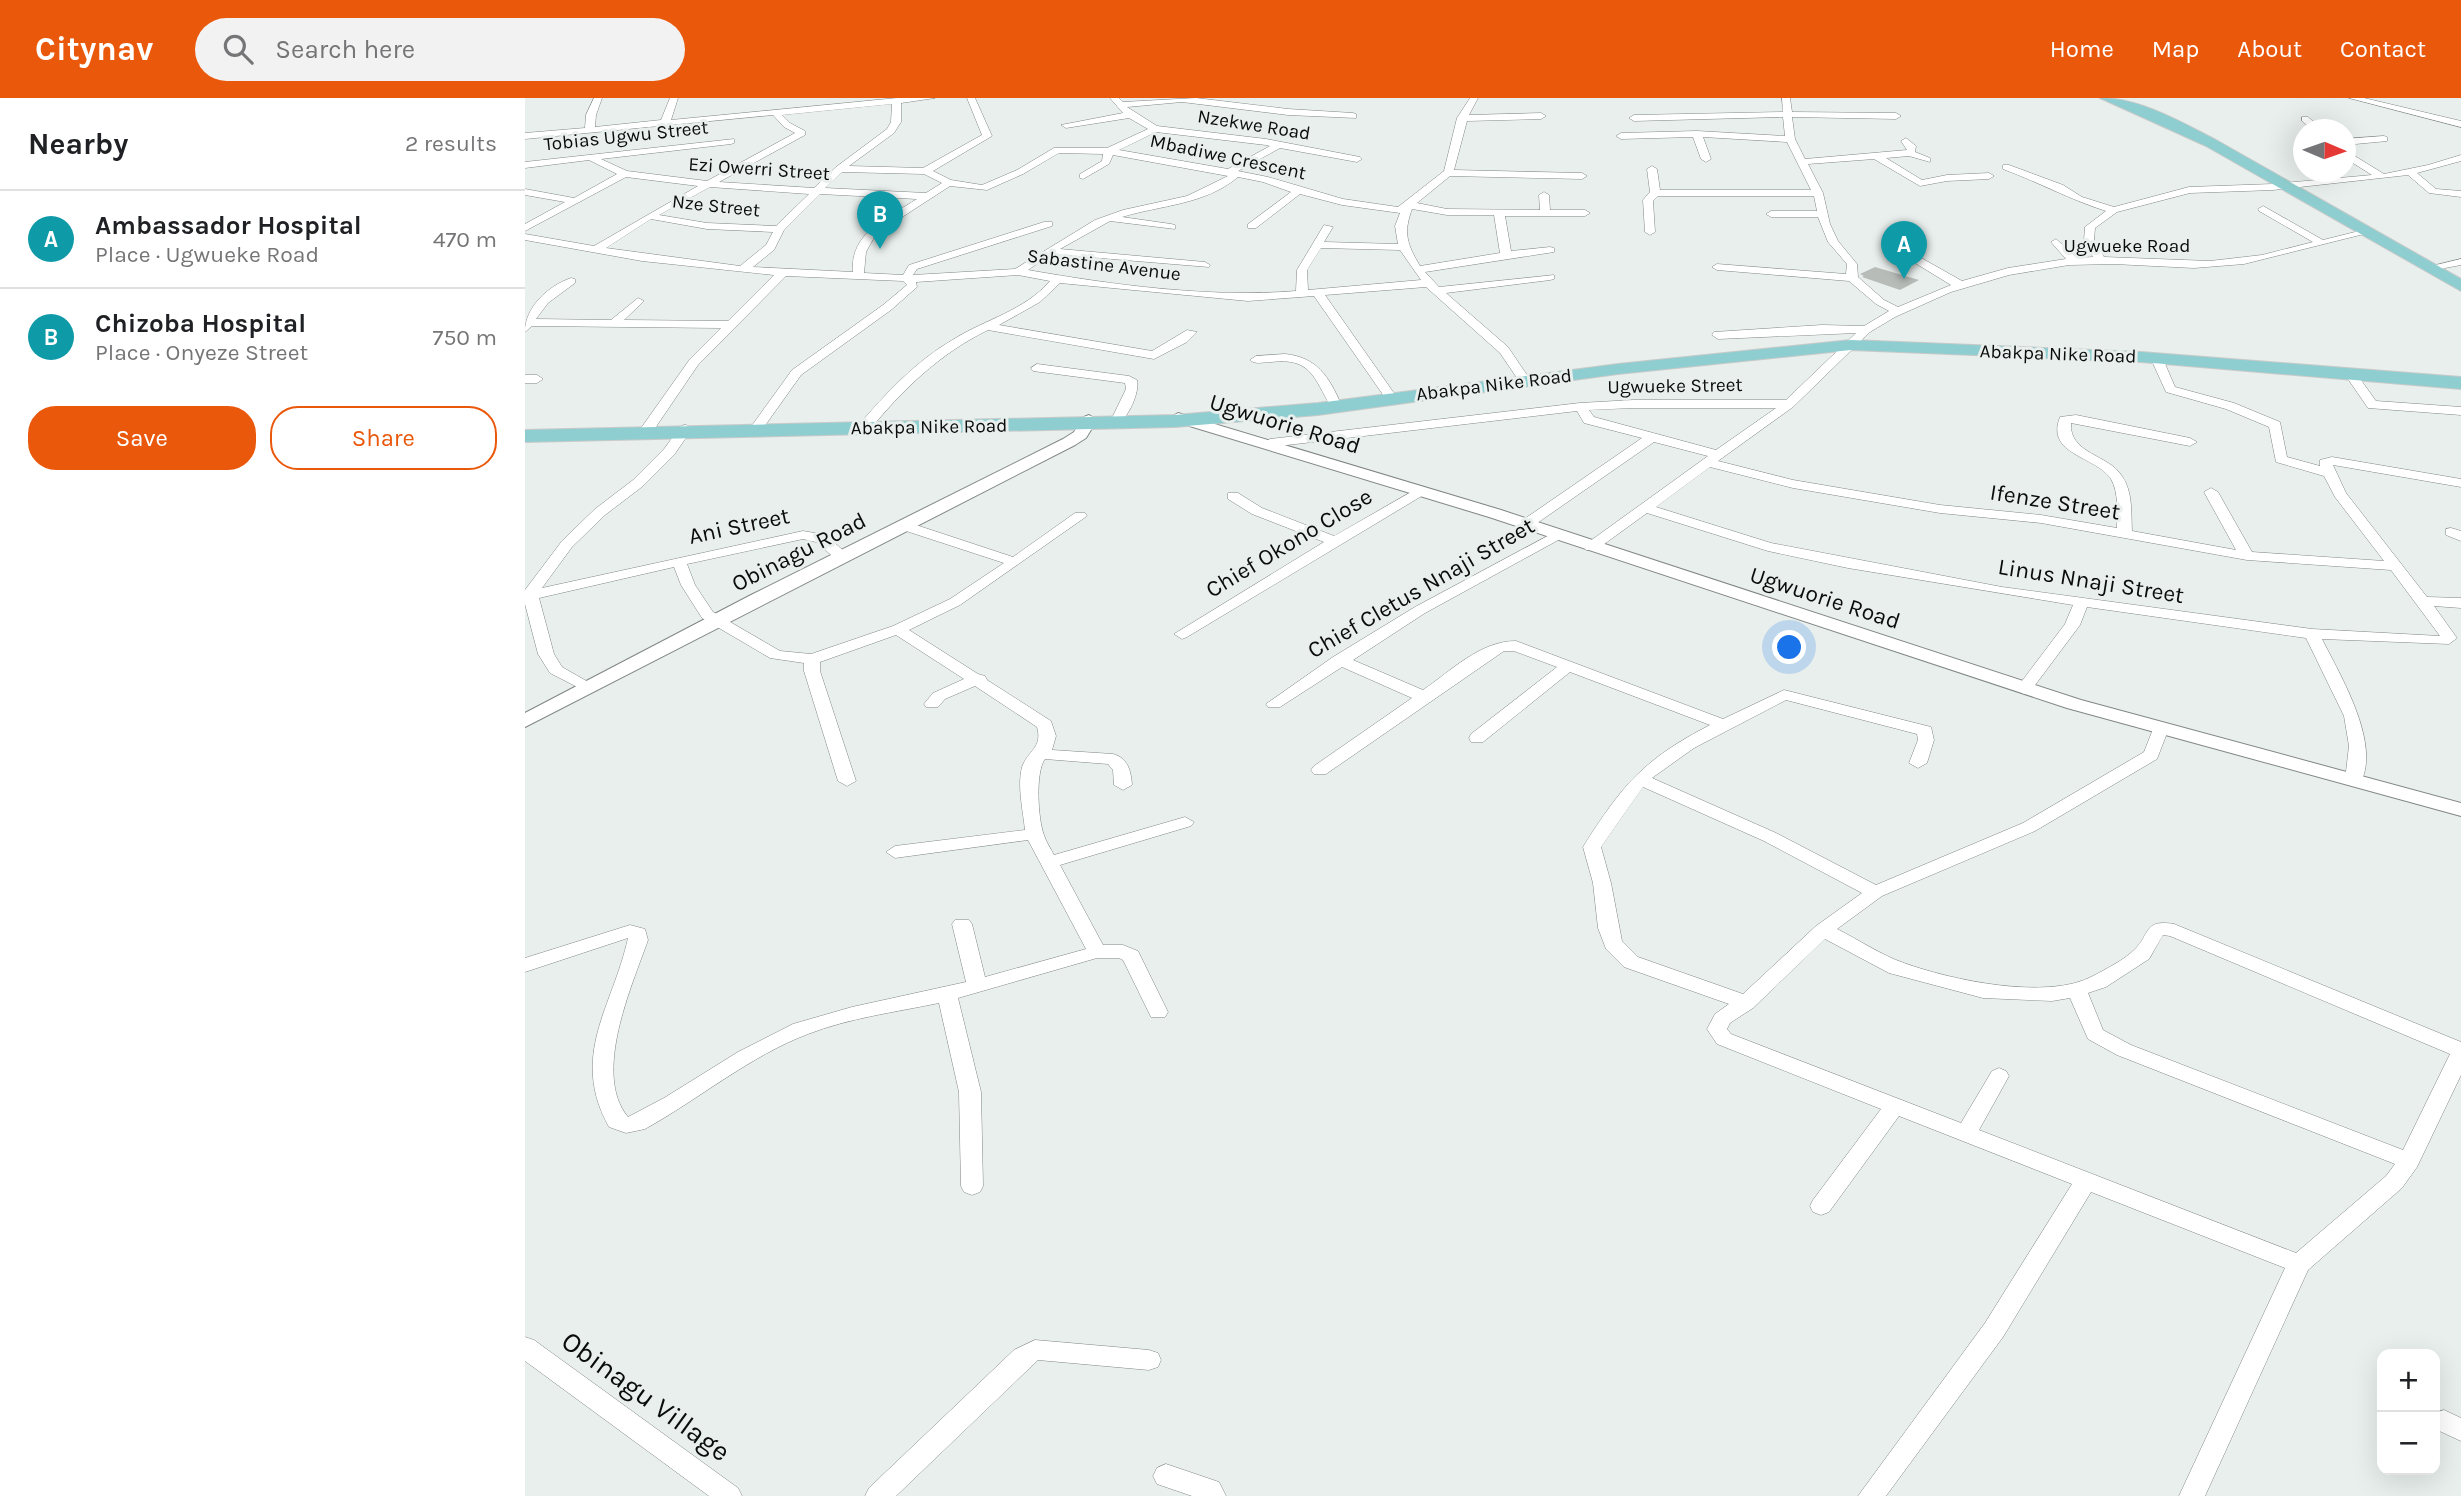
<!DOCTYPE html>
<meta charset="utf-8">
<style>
:root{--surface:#fff;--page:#f2f2f2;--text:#202124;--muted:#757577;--line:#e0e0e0;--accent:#ea580c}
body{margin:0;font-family:Karla,sans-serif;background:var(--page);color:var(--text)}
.controls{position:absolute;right:21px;bottom:21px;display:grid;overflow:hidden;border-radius:14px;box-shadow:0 7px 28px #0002}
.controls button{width:63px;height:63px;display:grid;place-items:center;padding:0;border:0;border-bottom:2px solid var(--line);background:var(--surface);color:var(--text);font:35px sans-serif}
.compass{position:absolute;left:1768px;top:21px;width:63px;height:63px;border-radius:50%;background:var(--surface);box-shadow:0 7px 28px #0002;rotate:92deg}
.you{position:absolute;left:1265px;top:550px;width:24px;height:24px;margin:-18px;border:5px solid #fff;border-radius:50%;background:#1a73e8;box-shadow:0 0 0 10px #1a73e833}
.badge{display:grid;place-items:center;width:46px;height:46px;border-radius:50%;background:var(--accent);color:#fff;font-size:23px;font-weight:700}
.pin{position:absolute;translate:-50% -58px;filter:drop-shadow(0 2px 4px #0008)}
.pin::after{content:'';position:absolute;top:37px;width:24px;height:21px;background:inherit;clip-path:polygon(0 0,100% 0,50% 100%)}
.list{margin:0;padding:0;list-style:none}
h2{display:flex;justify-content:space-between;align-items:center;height:91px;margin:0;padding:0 28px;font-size:30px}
h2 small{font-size:23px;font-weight:400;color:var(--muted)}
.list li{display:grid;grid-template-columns:46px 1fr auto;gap:21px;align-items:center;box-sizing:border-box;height:98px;padding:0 28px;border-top:2px solid var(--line)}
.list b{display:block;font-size:26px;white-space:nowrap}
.list p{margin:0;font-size:23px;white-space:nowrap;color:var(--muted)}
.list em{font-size:23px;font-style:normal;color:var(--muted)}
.actions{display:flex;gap:14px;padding:21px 28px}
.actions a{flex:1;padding:16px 0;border:2px solid var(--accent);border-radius:28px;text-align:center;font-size:24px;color:var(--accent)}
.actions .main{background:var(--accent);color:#fff}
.icon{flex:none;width:38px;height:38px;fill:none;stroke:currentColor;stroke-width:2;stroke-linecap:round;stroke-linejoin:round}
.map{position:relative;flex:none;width:1936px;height:1398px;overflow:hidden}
header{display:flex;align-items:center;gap:42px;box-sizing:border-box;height:98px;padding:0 35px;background:var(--accent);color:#fff}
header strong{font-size:33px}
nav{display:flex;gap:38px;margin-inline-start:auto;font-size:24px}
.search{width:490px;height:63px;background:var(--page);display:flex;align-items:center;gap:18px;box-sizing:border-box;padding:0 24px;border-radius:38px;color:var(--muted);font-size:26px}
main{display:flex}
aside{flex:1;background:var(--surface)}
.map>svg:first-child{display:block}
</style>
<header>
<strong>Citynav</strong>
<div class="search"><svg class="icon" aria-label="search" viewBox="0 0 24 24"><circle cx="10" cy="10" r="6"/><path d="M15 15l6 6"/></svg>Search here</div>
<nav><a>Home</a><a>Map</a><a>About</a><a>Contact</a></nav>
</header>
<main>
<aside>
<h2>Nearby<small>2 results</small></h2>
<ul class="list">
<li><span class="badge" style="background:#0f9aa8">A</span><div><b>Ambassador Hospital</b><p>Place · Ugwueke Road</p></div><em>470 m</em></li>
<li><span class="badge" style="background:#0f9aa8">B</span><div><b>Chizoba Hospital</b><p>Place · Onyeze Street</p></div><em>750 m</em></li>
</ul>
<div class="actions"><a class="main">Save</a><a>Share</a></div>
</aside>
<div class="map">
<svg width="1936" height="1398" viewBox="0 0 1936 1398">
<rect width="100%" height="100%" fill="#e8efed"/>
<!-- building -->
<path fill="#b7bcb8" d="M 1350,169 L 1394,182 L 1375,192 L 1337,179 L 1339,178 L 1335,176 Z"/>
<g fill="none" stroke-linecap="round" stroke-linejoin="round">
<defs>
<g id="minor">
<path d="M 69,0 L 77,0 L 71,17 L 70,29 L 136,22 L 145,0 L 153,0 L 146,22 L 372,0 L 410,0 L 376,5 L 376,24 L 369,35 L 324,68 L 398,70 L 457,37 L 442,0 L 450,0 L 467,38 L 408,73 L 426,82 L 457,87 L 492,72 L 529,50 L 582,50 L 623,31 L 604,20 L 541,30 L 536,27 L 598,15 L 585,0 L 594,0 L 598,4 L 671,0 L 763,11 L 828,15 L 831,16 L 831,20 L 763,17 L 657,4 L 602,9 L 632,28 L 741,41 L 835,59 L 837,61 L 832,64 L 755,50 L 713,73 L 743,79 L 818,101 L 873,109 L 919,73 L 932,20 L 945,0 L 953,0 L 944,17 L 1016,15 L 1021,18 L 1016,21 L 942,23 L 929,72 L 1057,75 L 1062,78 L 1057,81 L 925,78 L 892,105 L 922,111 L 1015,112 L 1014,97 L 1019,94 L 1024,97 L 1025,112 L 1060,112 L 1065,115 L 1060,118 L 980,118 L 986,153 L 1025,149 L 1029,150 L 1029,154 L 900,174 L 914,189 L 1029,177 L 1029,181 L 1025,182 L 921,195 L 983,249 L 1006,283 L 1000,287 L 996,286 L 975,255 L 901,189 L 800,197 L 871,298 L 865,302 L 861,301 L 789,198 L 723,203 L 535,185 L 515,204 L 474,227 L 627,253 L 662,232 L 672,234 L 662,244 L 629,261 L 463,232 C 414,256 377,292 343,334 L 333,334 L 333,328 C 361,295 391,263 429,241 C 461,221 499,213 525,183 L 493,177 L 391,184 L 392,189 L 366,212 L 276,277 L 234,336 L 229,337 L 223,333 L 267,272 L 358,207 L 382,187 L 378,183 L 261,178 L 173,267 L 124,339 L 114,339 L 114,333 L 165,261 L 196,230 L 7,228 L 0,234 C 0,209 23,188 46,180 L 50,181 L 50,185 L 23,205 L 11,221 L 86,222 L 113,200 L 119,203 L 99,222 L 203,223 L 249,177 L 117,163 L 0,142 L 0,136 L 69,148 L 173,88 L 101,79 L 0,133 L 0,126 L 40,104 L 0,97 L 0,91 L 49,100 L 92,76 L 64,62 L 0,70 L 0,64 L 209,41 L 209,45 L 206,46 L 76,61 L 102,73 L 182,83 L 270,35 L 259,29 L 248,17 L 0,41 L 0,35 L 60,30 L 61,17 ZM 367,6 L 366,24 L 362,31 L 311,69 L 289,90 L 194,84 L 280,37 L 280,33 L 265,25 L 257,17 ZM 631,34 L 741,47 L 745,48 L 703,71 L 594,52 ZM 534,55 L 578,56 L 577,63 L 555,76 L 555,80 L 558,81 L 584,66 L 588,57 L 703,78 L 662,98 L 598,112 L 570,122 L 490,171 L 388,177 L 392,171 L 527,128 L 527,124 L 519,124 L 384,167 L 378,177 L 339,175 L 341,154 L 351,136 L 425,88 L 462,92 L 498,76 ZM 317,74 L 399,76 L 417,85 L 401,95 L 300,90 ZM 713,79 L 738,84 L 766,94 L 723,126 L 723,130 L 731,130 L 775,96 L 817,107 L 875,115 L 870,128 L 873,146 L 799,144 L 808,129 L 799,127 L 772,172 L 771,193 C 686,200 588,187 503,172 L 526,156 L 684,169 L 685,167 L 680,164 L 535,151 L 585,123 L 650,131 L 650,127 L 646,126 L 597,119 C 636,107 680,107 713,79 ZM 185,89 L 284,96 L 251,128 L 182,125 L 134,117 ZM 295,96 L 392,101 C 364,119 324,135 328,174 L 228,169 L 249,152 L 259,132 ZM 887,111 L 922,117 L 969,117 L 975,155 L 895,168 C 882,146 878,135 887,111 ZM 126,121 L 182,131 L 248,134 L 241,147 L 215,168 L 81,150 ZM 796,150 L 875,152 L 896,182 L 783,192 L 782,172 Z"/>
<path d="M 1257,0 L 1265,0 L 1267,14 L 1371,15 L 1376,18 L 1371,21 L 1267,19 L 1270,41 L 1280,61 L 1382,52 L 1376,43 L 1381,40 L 1391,48 L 1390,54 L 1405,60 L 1405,64 L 1384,58 L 1361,60 L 1397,82 L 1422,77 L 1464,75 L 1469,78 L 1464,81 L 1422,83 L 1395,88 L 1349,61 L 1283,66 L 1298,95 L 1305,126 L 1313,143 L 1332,166 L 1333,179 L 1359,202 L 1373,209 L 1426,187 L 1390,165 L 1390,161 L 1398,161 L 1437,183 L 1483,170 L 1541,161 L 1526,144 L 1531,141 L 1552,160 L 1568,159 L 1559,142 L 1560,129 L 1581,113 C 1546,102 1513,84 1478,71 L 1478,67 L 1484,67 L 1538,87 L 1557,99 L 1589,109 L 1664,89 L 1748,86 L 1847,77 L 1820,60 L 1820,52 L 1859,76 L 1903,67 L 1936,57 L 1936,63 L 1892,75 L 1911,91 L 1936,93 L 1936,99 L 1904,95 L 1883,77 L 1748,92 L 1665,95 L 1592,114 L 1570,130 L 1569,142 L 1579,159 L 1685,163 L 1737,157 L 1788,144 L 1734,113 L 1733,111 L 1738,108 L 1798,142 L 1842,131 L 1847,134 L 1719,166 L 1669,170 L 1589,166 L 1544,167 L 1484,177 L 1426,194 L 1370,219 L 1345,234 L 1268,309 L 1193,363 L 1268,382 L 1415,407 L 1516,417 L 1592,430 C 1592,415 1594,395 1586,381 C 1571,358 1520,357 1535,319 L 1551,317 L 1665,340 L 1672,344 L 1665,348 L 1546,325 C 1544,356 1583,356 1597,378 C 1608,394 1606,415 1607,433 L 1711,452 L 1679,394 L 1686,390 L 1693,394 L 1727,454 L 1859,463 L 1810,399 L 1799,378 L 1751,364 L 1744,329 L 1701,311 L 1641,294 L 1626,261 L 1632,257 L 1638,261 L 1650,289 L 1709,305 L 1755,324 L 1762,359 L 1795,368 L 1795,362 L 1807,359 L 1936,381 L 1936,389 L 1808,367 L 1821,395 L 1902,499 L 1936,500 L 1936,510 L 1909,508 L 1932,540 L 1924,546 L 1797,541 C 1815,577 1857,646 1835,686 L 1829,687 L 1820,682 L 1824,648 L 1819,618 L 1781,540 L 1562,509 L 1555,527 L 1505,594 L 1499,596 L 1491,591 L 1540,526 L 1548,507 L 1323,470 L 1243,453 L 1122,415 L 1071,452 L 1061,452 L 1059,449 L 1061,446 L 1183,358 L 1129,344 L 1005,430 L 995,430 L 995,424 L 1117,340 L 1059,325 L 1052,313 L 745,349 L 738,345 L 745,341 L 1055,305 L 1108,302 L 1261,302 L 1331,235 L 1193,241 L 1187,237 L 1189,234 L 1297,227 L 1339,228 L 1364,213 L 1351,206 L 1324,183 L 1192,172 L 1187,169 L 1192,166 L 1321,176 L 1322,166 L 1303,144 L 1293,119 L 1246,119 L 1241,116 L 1246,113 L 1292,113 L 1289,98 L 1133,98 L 1128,103 L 1130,134 L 1125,137 L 1120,134 L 1118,102 L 1125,94 L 1122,71 L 1127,68 L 1132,71 L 1135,92 L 1286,92 L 1262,44 L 1178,39 L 1186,61 L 1181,64 L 1176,61 L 1168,39 L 1096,41 L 1091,38 L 1096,35 L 1172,33 L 1260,38 L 1258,19 L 1109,23 L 1104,20 L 1109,17 L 1258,14 ZM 1108,310 L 1251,310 L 1191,352 L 1069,319 L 1064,312 ZM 1185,369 L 1268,390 L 1415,415 L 1516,425 L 1722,462 L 1866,472 L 1915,538 L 1787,531 L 1477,489 L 1246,445 L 1131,409 Z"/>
<path d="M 1824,0 L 1839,0 L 1936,23 L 1936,29 Z"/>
<path d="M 1777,19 L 1783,19 L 1798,32 L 1788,32 L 1777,23 Z"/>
<path d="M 1859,38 L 1862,39 L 1862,43 L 1820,47 L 1820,41 Z"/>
<path d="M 1936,161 L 1936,167 L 1904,173 L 1899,170 Z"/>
<path d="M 760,256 C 792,259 804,279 816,306 L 814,309 L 806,309 C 789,280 786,259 746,264 C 737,264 731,267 725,262 L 731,258 Z"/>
<path d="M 512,266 L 604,278 L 612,282 C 615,294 603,321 592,326 L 586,322 L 601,291 L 600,285 L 508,273 L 506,270 Z"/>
<path d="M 0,277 L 12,277 L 18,281 L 12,285 L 0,285 Z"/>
<path d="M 1829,277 L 1833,278 L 1851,303 L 1936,309 L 1936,317 L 1843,310 L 1823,281 Z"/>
<path d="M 161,327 L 167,331 L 149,357 L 118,388 L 80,417 L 47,449 L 17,490 L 278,433 L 301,437 L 322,456 L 324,459 L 322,462 L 312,462 L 291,444 L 278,441 L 162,466 L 170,487 L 188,514 L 255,553 L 286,556 L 368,528 L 425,501 L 479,465 L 375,431 L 375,425 L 385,425 L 488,459 L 550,415 L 560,415 L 562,418 L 435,507 L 384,532 L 453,576 L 460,578 L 462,582 L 526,623 L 531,638 L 527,652 L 588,656 C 603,660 606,673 607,687 L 598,692 L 589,687 L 588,672 L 583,666 L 520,661 C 510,674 513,722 519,737 C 521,744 526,751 529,757 L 660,719 L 669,724 L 666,728 L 535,767 L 578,847 L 598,847 L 613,853 L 643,914 L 640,919 L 626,919 L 598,862 L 594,860 L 572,860 L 433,900 L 456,994 L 458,1088 L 455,1094 L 447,1097 L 439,1094 L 436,1088 L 434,994 L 414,905 C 371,914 324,920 283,936 C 225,958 174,1001 120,1031 L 101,1035 L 84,1029 C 44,957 88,909 103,840 L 0,874 L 0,860 L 105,827 L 120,831 L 123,842 C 107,888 67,976 103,1019 L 139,1000 L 213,954 L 268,926 L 327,909 L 441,884 L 427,826 L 430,822 L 444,822 L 447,826 L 460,879 L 561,851 L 503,742 L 370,760 L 361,754 L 370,748 L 500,732 C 498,713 492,687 497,669 C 503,652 518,650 512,629 L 450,588 L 420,601 L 413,609 L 401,609 L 399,606 L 408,595 L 439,581 L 371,537 L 295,564 L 295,573 L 331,683 L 322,688 L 313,683 L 279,573 L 279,565 L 245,560 L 177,520 L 156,487 L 149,469 L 14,500 L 29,556 L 37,569 L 72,589 L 64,594 L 58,592 L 25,575 L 13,556 L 0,506 L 0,492 L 37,443 L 70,411 L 108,382 L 139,351 L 156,328 Z"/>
<path d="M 895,389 L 902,393 L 900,396 L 662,539 L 657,541 L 649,536 L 799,444 L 727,416 L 703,401 L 703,395 L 713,395 L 737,410 L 809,438 Z"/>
<path d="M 1926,430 L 1936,433 L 1936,443 L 1921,437 L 1921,431 Z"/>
<path d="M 1032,433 L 1037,434 L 1037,440 L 900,515 L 828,562 L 898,592 C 926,573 955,543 991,543 L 1198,621 L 1259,592 L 1406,629 L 1409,642 L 1402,665 L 1393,670 L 1384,665 L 1393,642 L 1392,636 L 1261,602 L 1169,650 L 1127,680 L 1251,735 L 1351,787 L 1498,725 L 1619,654 L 1630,626 L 1642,626 L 1644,630 L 1632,661 L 1510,733 L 1357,798 L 1312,831 C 1334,842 1356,857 1379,865 C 1426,882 1523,903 1568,878 C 1581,871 1599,862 1609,852 C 1626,836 1618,821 1649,826 L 1936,944 L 1936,977 L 1892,1069 L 1877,1090 L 1783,1172 L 1680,1398 L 1654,1398 L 1760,1170 L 1566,1094 L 1478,1239 L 1361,1398 L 1333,1398 L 1460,1225 L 1547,1086 L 1374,1018 L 1304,1114 L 1296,1117 L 1288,1114 L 1285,1108 L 1288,1102 L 1356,1011 L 1192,946 L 1182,931 L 1190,916 L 1204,906 L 1099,869 L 1081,851 L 1073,830 L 1068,785 L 1058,749 C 1097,687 1119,661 1185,627 L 1045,574 L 958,644 L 946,644 L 944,640 L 946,636 L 1032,569 L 989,553 L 979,553 L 801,676 L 789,676 L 786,672 L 789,668 L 887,600 L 817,569 L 755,609 L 743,609 L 741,606 L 808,559 L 890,509 ZM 1118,689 L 1239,743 L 1337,795 L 1291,828 L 1218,896 L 1113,859 L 1097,843 L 1086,785 L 1076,749 ZM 1638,837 L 1645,838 L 1925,956 L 1878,1052 L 1606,947 L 1578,932 L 1563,895 L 1581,889 L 1624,861 ZM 1300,841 L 1364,875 L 1458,900 L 1527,903 L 1545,900 L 1563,941 L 1592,957 L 1870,1066 L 1861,1078 L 1771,1155 L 1454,1032 L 1484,978 L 1481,973 L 1474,970 L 1467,973 L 1436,1025 L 1206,936 L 1202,931 L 1205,925 L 1228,910 Z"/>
<path d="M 0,1239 L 9,1242 L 213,1390 L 217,1398 L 184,1398 L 0,1263 Z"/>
<path d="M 510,1242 L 624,1252 L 633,1255 L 636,1262 L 633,1269 L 624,1272 L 513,1262 L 371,1398 L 340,1398 L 344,1390 L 489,1252 Z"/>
<path d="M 1919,1312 L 1936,1320 L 1936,1343 L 1910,1331 L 1910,1315 Z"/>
<path d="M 641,1366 L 694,1384 L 701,1398 L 667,1398 L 632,1386 L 628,1378 L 632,1370 Z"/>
</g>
<g id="tertiary">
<path d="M 653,315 L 976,412 L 1556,602 L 1936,705 L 1936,718 L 1542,610 L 964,419 L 648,323 L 645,320 Z"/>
<path d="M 564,317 L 572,322 L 561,340 L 550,347 L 0,629 L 0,615 L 226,497 L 538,341 L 549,334 L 559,319 Z"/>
</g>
<g id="primary">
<path d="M 1575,0 C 1615,0 1656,24 1691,42 L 1936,181 L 1936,193 L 1681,48 Z"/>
<path d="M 1326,242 L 1616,254 L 1936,279 L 1936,291 L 1616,264 L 1326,252 L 1093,276 L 793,317 L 650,329 L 0,344 L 0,332 L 650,317 L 793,305 L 1093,266 Z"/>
</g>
</defs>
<!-- minor casing -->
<use href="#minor" stroke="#818785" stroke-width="1"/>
<!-- tertiary casing -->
<use href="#tertiary" stroke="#818785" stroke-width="2"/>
<!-- primary casing -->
<use href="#primary" stroke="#c9cac9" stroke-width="2"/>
<!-- minor -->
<use href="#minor" fill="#fff" fill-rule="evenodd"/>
<!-- tertiary -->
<use href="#tertiary" fill="#fff" fill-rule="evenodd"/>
<!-- primary -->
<use href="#primary" fill="#8fced0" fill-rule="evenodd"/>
</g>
<g text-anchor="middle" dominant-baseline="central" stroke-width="6" stroke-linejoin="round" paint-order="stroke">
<!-- far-street labels -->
<g font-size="19" fill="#0a0c0b" stroke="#e8efed">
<text transform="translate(729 27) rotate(9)">Nzekwe Road</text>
<text transform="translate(101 38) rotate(-6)">Tobias Ugwu Street</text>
<text transform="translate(703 59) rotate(12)">Mbadiwe Crescent</text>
<text transform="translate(234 71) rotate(4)">Ezi Owerri Street</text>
<text transform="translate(191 108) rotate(6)">Nze Street</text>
<text x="1602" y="148">Ugwueke Road</text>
<text transform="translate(579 167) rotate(7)">Sabastine Avenue</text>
<text transform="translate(1533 256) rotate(2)">Abakpa Nike Road</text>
<text transform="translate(969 287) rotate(-7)">Abakpa Nike Road</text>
<text transform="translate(1150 288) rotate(-1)">Ugwueke Street</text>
<text transform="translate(404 329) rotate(-1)">Abakpa Nike Road</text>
</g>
<!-- street labels -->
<g font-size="23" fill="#0a0c0b" stroke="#e8efed">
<text transform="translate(760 326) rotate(17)">Ugwuorie Road</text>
<text transform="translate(1530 404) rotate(9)">Ifenze Street</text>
<text transform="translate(214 428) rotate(-12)">Ani Street</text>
<text transform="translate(764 445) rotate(-31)">Chief Okono Close</text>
<text transform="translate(274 454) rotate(-27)">Obinagu Road</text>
<text transform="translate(1566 483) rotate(9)">Linus Nnaji Street</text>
<text transform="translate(896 490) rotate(-30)">Chief Cletus Nnaji Street</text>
<text transform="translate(1300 500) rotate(18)">Ugwuorie Road</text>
</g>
<!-- near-street labels -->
<g font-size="28" fill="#0a0c0b" stroke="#e8efed">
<text transform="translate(121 1298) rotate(36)">Obinagu Village</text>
</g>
</g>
</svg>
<div class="controls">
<button>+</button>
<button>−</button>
</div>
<svg class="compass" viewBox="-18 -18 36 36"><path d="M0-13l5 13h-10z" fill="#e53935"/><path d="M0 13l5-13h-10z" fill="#757577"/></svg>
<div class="you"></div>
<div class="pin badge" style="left:1379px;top:181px;background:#0f9aa8">A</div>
<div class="pin badge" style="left:355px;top:151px;background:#0f9aa8">B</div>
</div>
</main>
